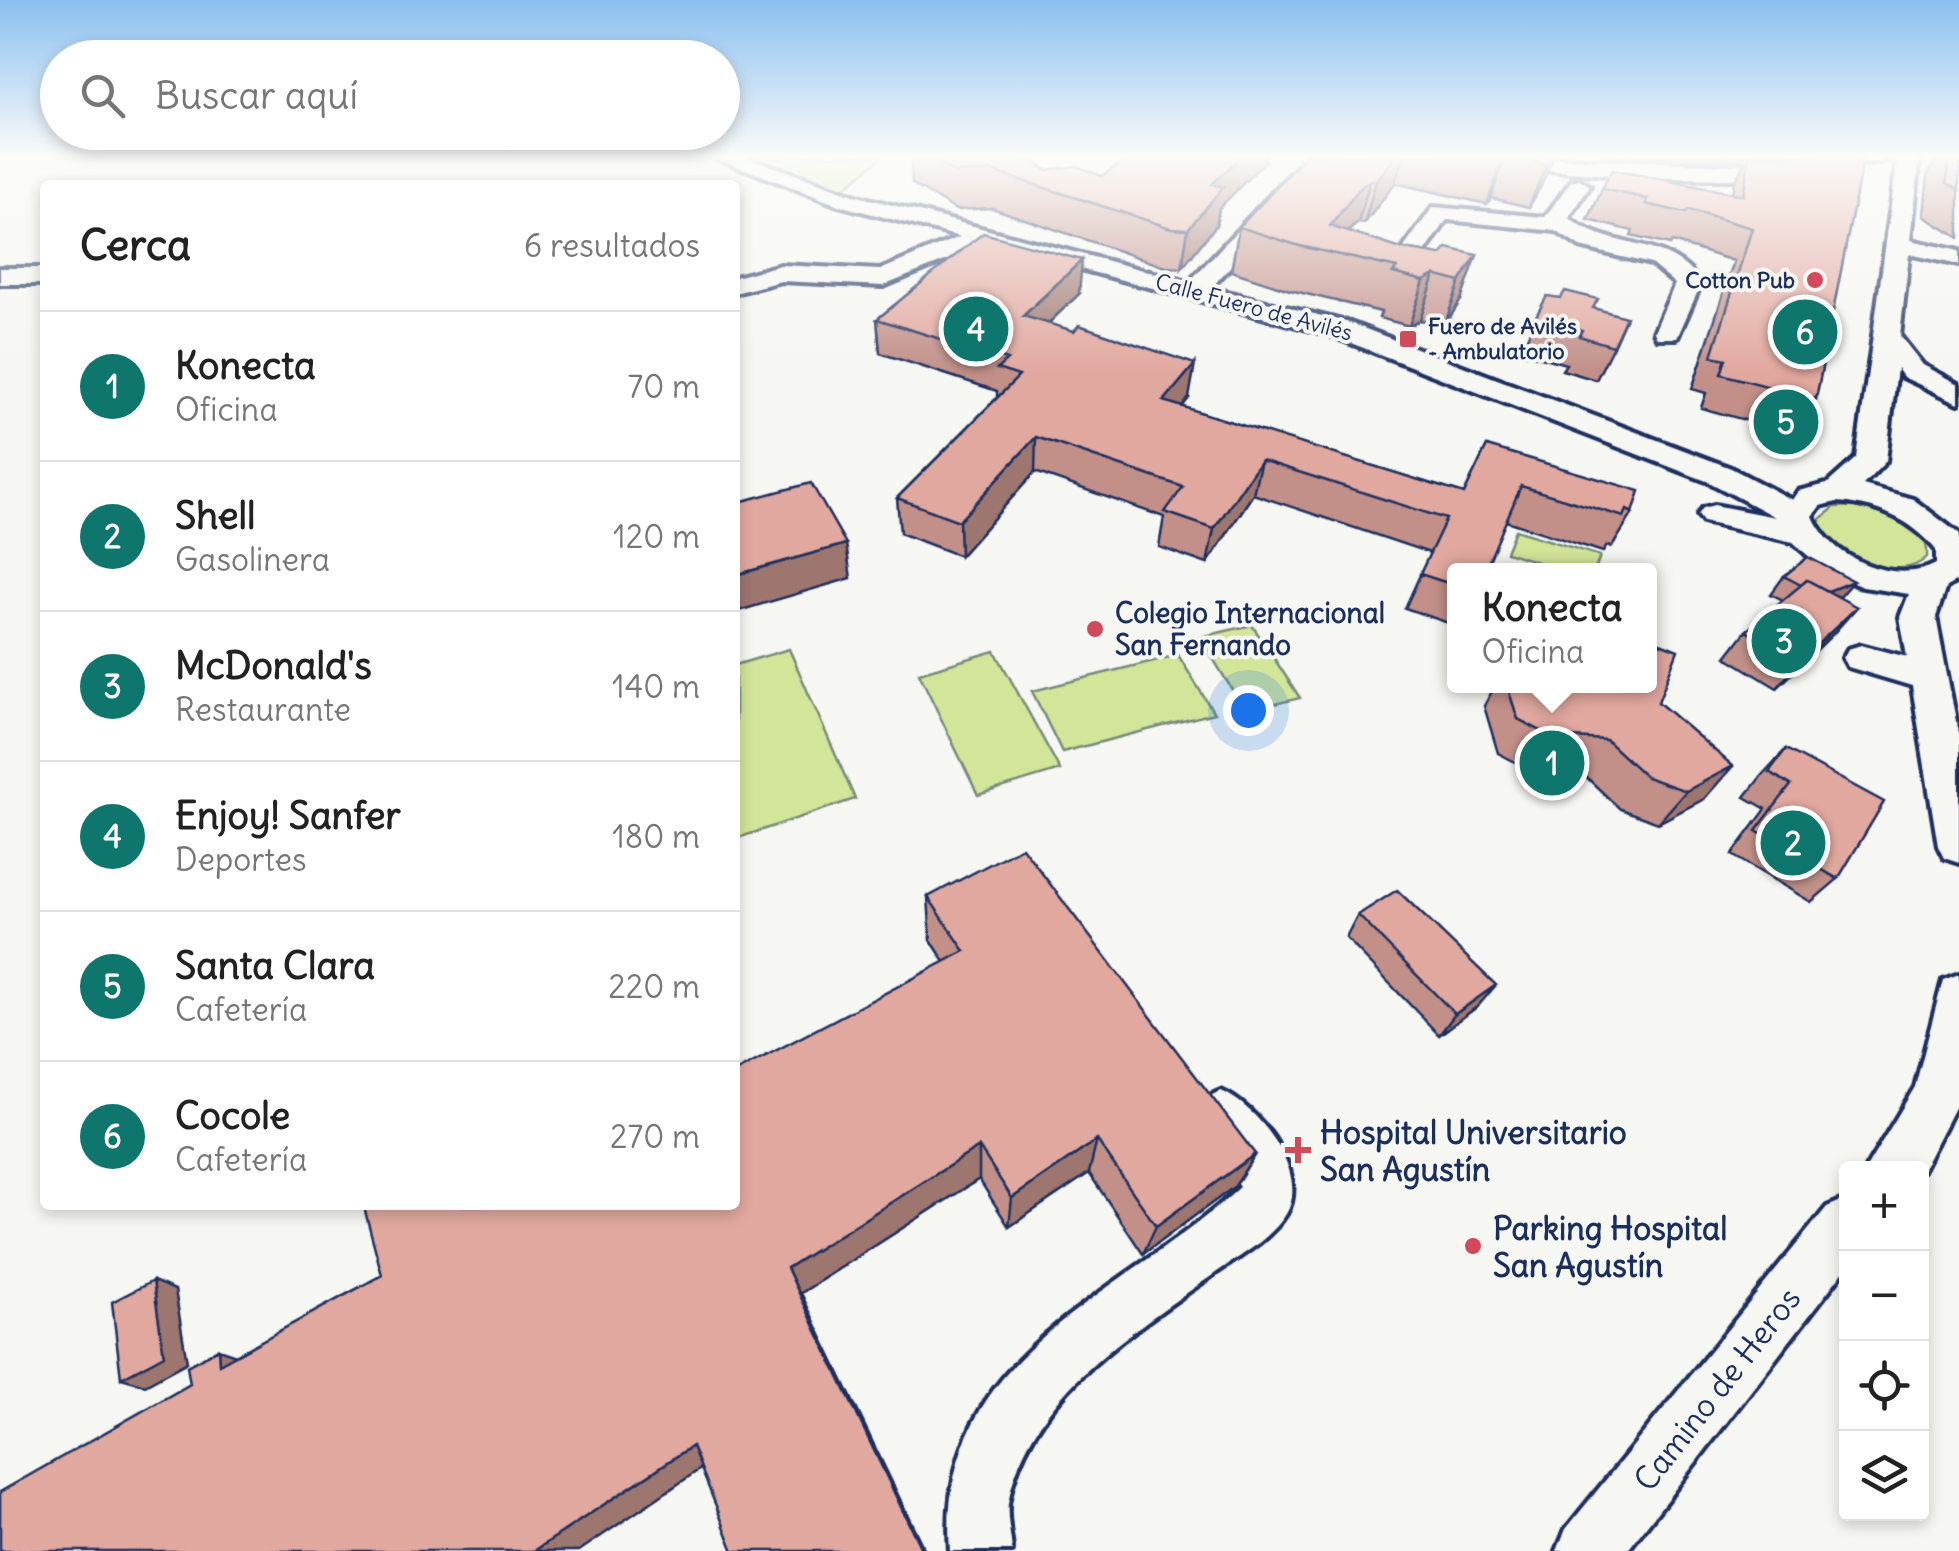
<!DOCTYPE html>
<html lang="es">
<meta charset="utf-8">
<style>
:root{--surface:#fff;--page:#f6f6f6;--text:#222;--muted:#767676;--line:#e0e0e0;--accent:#0f766e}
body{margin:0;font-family:Delius,sans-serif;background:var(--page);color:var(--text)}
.controls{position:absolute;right:30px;bottom:30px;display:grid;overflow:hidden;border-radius:10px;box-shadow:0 5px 15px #0003}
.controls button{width:90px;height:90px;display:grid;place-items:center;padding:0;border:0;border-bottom:2px solid var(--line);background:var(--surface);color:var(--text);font:50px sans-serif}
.you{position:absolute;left:1248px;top:710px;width:35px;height:35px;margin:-25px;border:8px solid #fff;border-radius:50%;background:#1a73e8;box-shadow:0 0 0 15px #1a73e833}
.badge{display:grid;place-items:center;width:65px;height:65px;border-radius:50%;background:var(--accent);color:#fff;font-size:32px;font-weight:700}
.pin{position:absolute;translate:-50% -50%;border:5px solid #fff;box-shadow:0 2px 10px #0006}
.popup{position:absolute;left:1447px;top:563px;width:210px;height:130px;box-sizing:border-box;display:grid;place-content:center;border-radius:10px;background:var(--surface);filter:drop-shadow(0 2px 8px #0005);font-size:32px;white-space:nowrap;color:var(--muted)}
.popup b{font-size:38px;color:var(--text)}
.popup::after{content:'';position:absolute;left:50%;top:100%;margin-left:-20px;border:20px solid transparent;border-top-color:var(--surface)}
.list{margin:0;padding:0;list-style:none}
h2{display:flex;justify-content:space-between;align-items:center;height:130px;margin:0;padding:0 40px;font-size:42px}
h2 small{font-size:32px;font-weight:400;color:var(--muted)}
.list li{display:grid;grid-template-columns:65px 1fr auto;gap:30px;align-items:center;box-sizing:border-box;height:150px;padding:0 40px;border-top:2px solid var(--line)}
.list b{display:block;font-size:38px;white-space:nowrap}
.list p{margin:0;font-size:32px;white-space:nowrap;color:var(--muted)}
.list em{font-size:32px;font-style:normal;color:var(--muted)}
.icon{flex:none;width:55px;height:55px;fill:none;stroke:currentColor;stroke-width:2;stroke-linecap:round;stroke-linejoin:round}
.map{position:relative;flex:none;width:1959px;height:1551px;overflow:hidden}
.search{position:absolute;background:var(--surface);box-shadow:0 5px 15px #0003;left:40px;top:40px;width:700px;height:110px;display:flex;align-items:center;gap:25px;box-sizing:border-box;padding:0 35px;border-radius:55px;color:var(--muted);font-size:38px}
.panel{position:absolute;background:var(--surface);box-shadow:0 5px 15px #0003;left:40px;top:180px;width:700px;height:1030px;border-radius:10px}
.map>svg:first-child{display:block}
</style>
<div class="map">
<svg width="1959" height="1551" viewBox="0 0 1959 1551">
<rect width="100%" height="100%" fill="#f6f6f2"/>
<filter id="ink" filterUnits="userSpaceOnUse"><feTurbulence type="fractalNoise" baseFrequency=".01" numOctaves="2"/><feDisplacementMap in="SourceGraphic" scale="20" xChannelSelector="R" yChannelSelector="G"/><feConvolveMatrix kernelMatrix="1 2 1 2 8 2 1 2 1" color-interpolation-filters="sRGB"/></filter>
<g filter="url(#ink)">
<!-- green -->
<g fill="#d2e599" stroke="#768a7c" stroke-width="2.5">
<path d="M 720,155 L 884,155 L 835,196 Z"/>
<path d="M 1835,507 C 1865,504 1931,516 1927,557 C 1901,585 1823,558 1820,519 Z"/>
<path d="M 1515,530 L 1600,556 L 1595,570 L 1563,570 L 1506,552 Z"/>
<path d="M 1252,625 L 1300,698 L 1245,711 L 1200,637 Z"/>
<path d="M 789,649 L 855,799 L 735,839 L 735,665 Z"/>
<path d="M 995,651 L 1060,770 L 978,795 L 919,673 Z"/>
<path d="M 1178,655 L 1214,713 L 1062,752 L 1032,691 Z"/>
</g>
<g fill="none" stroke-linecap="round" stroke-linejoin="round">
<defs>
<g id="minor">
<path d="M 709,155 L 741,155 L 854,195 L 1189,282 L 1308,155 L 1331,155 L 1211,288 L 1350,323 L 1731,468 L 1792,500 L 1798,491 L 1827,484 L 1856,458 L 1898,155 L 1920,155 L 1911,240 L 1959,251 L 1959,265 L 1909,254 L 1900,336 L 1923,365 L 1959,384 L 1959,403 L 1903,377 L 1897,368 L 1886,461 L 1863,485 L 1913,499 L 1959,534 L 1959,580 L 1946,587 L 1936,617 L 1959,737 L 1959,863 L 1944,858 L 1938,846 L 1912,686 L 1848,667 L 1843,658 L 1848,649 L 1861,645 L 1907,657 L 1900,617 L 1909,594 L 1863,587 L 1827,573 L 1793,542 L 1703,522 L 1698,515 L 1703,508 L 1714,505 L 1775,517 L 1709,482 L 1330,335 L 986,244 L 883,286 L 781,281 L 735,293 L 735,277 L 780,265 L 880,270 L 960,237 L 838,205 ZM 1837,502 C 1876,505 1911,518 1936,550 L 1936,564 C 1895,586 1830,558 1813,516 L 1820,506 Z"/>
<path d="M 1488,155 L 1731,165 L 1823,155 L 1893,155 L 1882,162 C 1832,167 1780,177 1730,179 C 1692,179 1509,175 1488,155 Z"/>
<path d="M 1579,179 L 1590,186 L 1569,218 C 1609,251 1671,236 1701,284 L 1677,338 L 1657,338 L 1654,332 L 1675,284 L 1651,264 L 1580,247 L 1556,231 L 1447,220 L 1424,254 L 1415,256 L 1403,249 L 1433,207 L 1545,217 L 1571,181 Z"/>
<rect x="0" y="268" width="45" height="16"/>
<path d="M 1959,974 L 1959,1100 L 1922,1171 L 1866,1168 L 1915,1087 L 1943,980 Z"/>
<path d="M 1221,1091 C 1257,1106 1311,1173 1286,1214 C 1270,1240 1235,1259 1210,1277 C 1132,1331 1029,1397 1009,1498 C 1005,1515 1011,1534 1012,1551 L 950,1551 C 935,1350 1122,1298 1240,1187 L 1196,1116 L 1203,1099 Z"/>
<path d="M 1846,1199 L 1846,1268 L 1627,1551 L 1557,1551 L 1566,1529 L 1827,1207 Z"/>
</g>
</defs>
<!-- minor casing -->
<use href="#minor" stroke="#1b2f5e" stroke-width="8"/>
<!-- minor -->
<use href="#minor" fill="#f6f6f2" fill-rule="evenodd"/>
</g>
<!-- wall -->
<g fill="#c29089" stroke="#1b2f5e" stroke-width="2.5">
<path d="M 911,155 L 1025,155 L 1046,170 L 1102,176 L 1265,161 L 1219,208 L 1216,225 L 1182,268 L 1166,267 L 992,208 L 956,210 L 912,184 Z"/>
<path d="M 1307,155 L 1554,155 L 1541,186 L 1529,207 L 1491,198 L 1487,204 L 1395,183 L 1364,224 L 1358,223 L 1347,232 L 1398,248 L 1441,255 L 1477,255 L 1461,300 L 1444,326 L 1420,320 L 1409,326 L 1379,318 L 1381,312 L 1290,290 L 1231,271 L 1239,227 Z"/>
<path d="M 1634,155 L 1846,155 L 1816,399 L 1792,433 L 1701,408 L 1706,393 L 1692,389 L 1734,261 L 1672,242 L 1670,245 L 1631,236 L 1633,231 L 1588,220 L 1602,189 L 1732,193 L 1734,182 L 1747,160 L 1633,157 Z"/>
<path d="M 1940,155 L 1959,155 L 1959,238 L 1924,216 L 1928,174 Z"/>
<path d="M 1079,294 L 1048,323 L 1189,398 L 1182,407 L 1464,494 L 1487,446 L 1633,513 L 1612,547 L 1607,546 L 1603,552 L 1506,521 L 1454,570 L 1454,625 L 1405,608 L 1430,553 L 1253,494 L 1207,564 L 1159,547 L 1164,517 L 1035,472 L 960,556 L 900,533 L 897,498 L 997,398 L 997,391 L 880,353 L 877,319 Z"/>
<path d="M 1593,308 L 1613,346 L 1596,380 L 1562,370 L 1566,364 L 1521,352 L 1535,318 Z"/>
<path d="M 1784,576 L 1839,597 L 1834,633 L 1777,688 L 1726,657 L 1746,631 L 1783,600 L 1771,594 Z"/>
<path d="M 1495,686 L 1650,686 L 1704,799 L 1658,823 L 1620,809 L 1582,773 L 1531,770 L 1498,753 L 1484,706 Z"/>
<path d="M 1786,749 L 1838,879 L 1811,902 L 1732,855 L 1766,809 L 1745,797 L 1763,774 Z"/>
<path d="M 928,897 L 1255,1154 L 1235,1186 L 1143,1254 L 1089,1173 L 1009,1227 L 979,1179 L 801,1293 L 701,1469 L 190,1384 L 236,1355 L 382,1275 L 735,1205 L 945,962 L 931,940 Z"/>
<path d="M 1358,915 L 1478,1006 L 1439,1035 L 1346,938 Z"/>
</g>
<!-- shaded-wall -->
<g fill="#9e766f" stroke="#1b2f5e" stroke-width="2.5">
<path d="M 1242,155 L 1266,155 L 1265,161 L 1219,208 L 1216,225 L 1182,268 L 1188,229 L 1212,184 Z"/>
<path d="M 1397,155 L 1404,155 L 1395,183 L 1364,224 L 1376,181 Z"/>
<path d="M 1551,155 L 1554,155 L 1541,186 L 1529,207 L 1546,165 Z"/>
<path d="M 1506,156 L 1491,198 L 1487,204 L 1502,162 Z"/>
<path d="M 1370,180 L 1358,223 L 1347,232 L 1330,226 L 1359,189 Z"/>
<path d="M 1477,255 L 1461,300 L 1444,326 L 1460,282 Z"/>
<path d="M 1082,260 L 1079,294 L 1021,350 L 1023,316 Z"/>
<path d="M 1435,275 L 1420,320 L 1409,326 L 1424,281 Z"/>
<path d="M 1195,364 L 1189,398 L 1159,436 L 1164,401 Z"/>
<path d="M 1036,437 L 1035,472 L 960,556 L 959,521 Z"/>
<path d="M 1261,460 L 1253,494 L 1207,564 L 1214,529 Z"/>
<path d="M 846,544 L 851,578 L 735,612 L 735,575 Z"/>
<path d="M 1853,581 L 1838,598 L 1820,594 Z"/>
<path d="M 1857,607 L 1834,633 L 1777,688 L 1799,662 Z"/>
<path d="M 1733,766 L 1704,799 L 1658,823 L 1686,791 Z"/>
<path d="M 1496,985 L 1478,1006 L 1439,1035 L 1455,1014 Z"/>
<path d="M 1097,1140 L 1089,1173 L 1009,1227 L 1012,1198 Z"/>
<path d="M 979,1147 L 979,1179 L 801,1293 L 925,1551 L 922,1551 L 787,1268 Z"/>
<path d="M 1255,1154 L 1235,1186 L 1143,1254 L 1156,1226 Z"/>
<path d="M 153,1281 L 175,1290 L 187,1362 L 145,1385 L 121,1378 Z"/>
<path d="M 218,1349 L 278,1369 L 219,1364 Z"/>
<path d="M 692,1446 L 715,1459 L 579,1551 L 534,1551 Z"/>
</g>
<!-- building -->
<g fill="#e1a89f" stroke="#1b2f5e" stroke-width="2.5">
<path d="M 924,155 L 1024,155 L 1046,170 L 1077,166 L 1102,176 L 1132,155 L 1242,155 L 1212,184 L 1223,187 L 1188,229 L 1171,228 L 992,171 L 955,173 Z"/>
<path d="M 1307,155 L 1397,155 L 1376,181 L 1370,180 L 1359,189 L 1330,226 L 1398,248 L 1441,255 L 1447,248 L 1477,255 L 1460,282 L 1435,275 L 1424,281 L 1393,273 L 1397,268 L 1300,246 L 1239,227 Z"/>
<path d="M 1472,155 L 1551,155 L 1546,165 L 1506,156 L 1502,162 Z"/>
<path d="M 1750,155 L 1846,155 L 1863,158 L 1816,399 L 1721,374 L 1726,359 L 1712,356 L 1752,228 L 1688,210 L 1686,213 L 1646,204 L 1648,199 L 1602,189 L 1612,170 L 1743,195 Z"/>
<path d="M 1948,155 L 1959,155 L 1959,190 L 1947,183 Z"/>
<path d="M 983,233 L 1082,260 L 1023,316 L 1074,331 L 1079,325 L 1195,364 L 1164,401 L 1464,494 L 1487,446 L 1640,491 L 1633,513 L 1627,510 L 1624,517 L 1521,486 L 1485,570 L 1454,570 L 1454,585 L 1420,574 L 1446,519 L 1261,460 L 1214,529 L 1165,512 L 1183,487 L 1036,437 L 959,521 L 897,498 L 1019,376 L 997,369 L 1007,360 L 877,319 Z"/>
<path d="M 1565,291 L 1598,299 L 1593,308 L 1626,317 L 1613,346 L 1579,336 L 1582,330 L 1535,318 L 1547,296 L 1561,298 Z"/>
<path d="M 811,483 L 846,544 L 735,575 L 735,503 Z"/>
<path d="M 1808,557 L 1853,581 L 1828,591 L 1807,580 L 1801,585 L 1784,576 Z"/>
<path d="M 1807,580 L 1857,607 L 1799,662 L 1746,631 Z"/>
<path d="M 1650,639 L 1678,650 L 1658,702 L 1733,766 L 1686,791 L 1646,777 L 1606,740 L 1553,737 L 1518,719 L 1507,686 L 1650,686 Z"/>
<path d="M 1786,749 L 1884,802 L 1838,879 L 1756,831 L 1791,785 L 1769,772 Z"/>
<path d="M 1022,847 L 1255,1154 L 1156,1226 L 1097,1140 L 1012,1198 L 979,1147 L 787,1268 L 922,1551 L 734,1551 L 692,1446 L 534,1551 L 0,1551 L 0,1492 L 190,1384 L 187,1366 L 218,1349 L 219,1364 L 382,1275 L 364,1207 L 367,1205 L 735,1205 L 735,1072 L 965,951 L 928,897 Z"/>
<path d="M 1397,890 L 1496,985 L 1455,1014 L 1358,915 Z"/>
<path d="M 153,1281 L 164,1355 L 121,1378 L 112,1302 Z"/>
</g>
</g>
<!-- sky -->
<linearGradient id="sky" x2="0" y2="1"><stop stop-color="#8abff0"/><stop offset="0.42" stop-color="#fbfbf9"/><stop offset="1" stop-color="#fbfbf9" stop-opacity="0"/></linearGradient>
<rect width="1959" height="372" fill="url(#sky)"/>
<!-- markers -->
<g fill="#d1495b" stroke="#f6f6f2" stroke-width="4">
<circle cx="1815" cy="280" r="10"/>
<rect x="1398" y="329" width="20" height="20" rx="5"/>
<circle cx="1095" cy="629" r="10"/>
<path d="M1293 1135h10v10h10v10h-10v10h-10v-10h-10v-10h10z"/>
<circle cx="1473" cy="1246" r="10"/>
</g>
<g text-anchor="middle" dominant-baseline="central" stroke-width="8" stroke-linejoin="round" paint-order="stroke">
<!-- far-poi labels -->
<g font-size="22" font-weight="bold" fill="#1b2f5e" stroke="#f6f6f2" text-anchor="end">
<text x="1795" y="280">Cotton Pub</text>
<text x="1428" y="326" text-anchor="start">Fuero de Avilés<tspan x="1428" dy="25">- Ambulatorio</tspan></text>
</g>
<!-- far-street labels -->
<g font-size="22" fill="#1b2f5e" stroke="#f6f6f2">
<text transform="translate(1254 307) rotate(15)">Calle Fuero de Avilés</text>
</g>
<!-- poi labels -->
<g font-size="28" font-weight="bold" fill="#1b2f5e" stroke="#f6f6f2" text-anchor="start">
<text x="1115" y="613">Colegio Internacional<tspan x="1115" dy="32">San Fernando</tspan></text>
</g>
<!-- near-poi labels -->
<g font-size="32" font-weight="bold" fill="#1b2f5e" stroke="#f6f6f2" text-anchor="start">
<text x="1320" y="1132">Hospital Universitario<tspan x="1320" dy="37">San Agustín</tspan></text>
<text x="1493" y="1228">Parking Hospital<tspan x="1493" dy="37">San Agustín</tspan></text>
</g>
<!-- near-street labels -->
<g font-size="32" fill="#1b2f5e" stroke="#f6f6f2">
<text transform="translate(1717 1389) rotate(-52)">Camino de Heros</text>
</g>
</g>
</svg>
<div class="controls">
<button>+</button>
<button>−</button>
<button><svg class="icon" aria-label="locate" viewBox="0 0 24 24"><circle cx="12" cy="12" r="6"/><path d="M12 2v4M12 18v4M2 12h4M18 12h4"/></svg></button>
<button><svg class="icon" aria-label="layers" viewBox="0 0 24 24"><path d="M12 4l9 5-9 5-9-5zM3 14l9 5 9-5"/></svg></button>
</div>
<div class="you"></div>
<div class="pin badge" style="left:1552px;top:763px">1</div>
<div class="popup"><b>Konecta</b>Oficina</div>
<div class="pin badge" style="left:1793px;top:843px">2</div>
<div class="pin badge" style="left:1784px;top:641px">3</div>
<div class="pin badge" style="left:976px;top:329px">4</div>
<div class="pin badge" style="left:1786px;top:422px">5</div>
<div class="pin badge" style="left:1805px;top:332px">6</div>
<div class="search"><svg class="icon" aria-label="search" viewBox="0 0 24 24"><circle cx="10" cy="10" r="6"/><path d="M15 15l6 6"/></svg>Buscar aquí</div>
<section class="panel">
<h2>Cerca<small>6 resultados</small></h2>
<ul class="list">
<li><span class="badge">1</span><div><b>Konecta</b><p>Oficina</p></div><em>70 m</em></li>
<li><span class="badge">2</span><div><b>Shell</b><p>Gasolinera</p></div><em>120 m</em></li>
<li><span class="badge">3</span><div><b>McDonald's</b><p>Restaurante</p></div><em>140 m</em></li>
<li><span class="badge">4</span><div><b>Enjoy! Sanfer</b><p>Deportes</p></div><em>180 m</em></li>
<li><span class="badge">5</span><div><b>Santa Clara</b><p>Cafetería</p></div><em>220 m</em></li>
<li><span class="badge">6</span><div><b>Cocole</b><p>Cafetería</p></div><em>270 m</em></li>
</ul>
</section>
</div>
